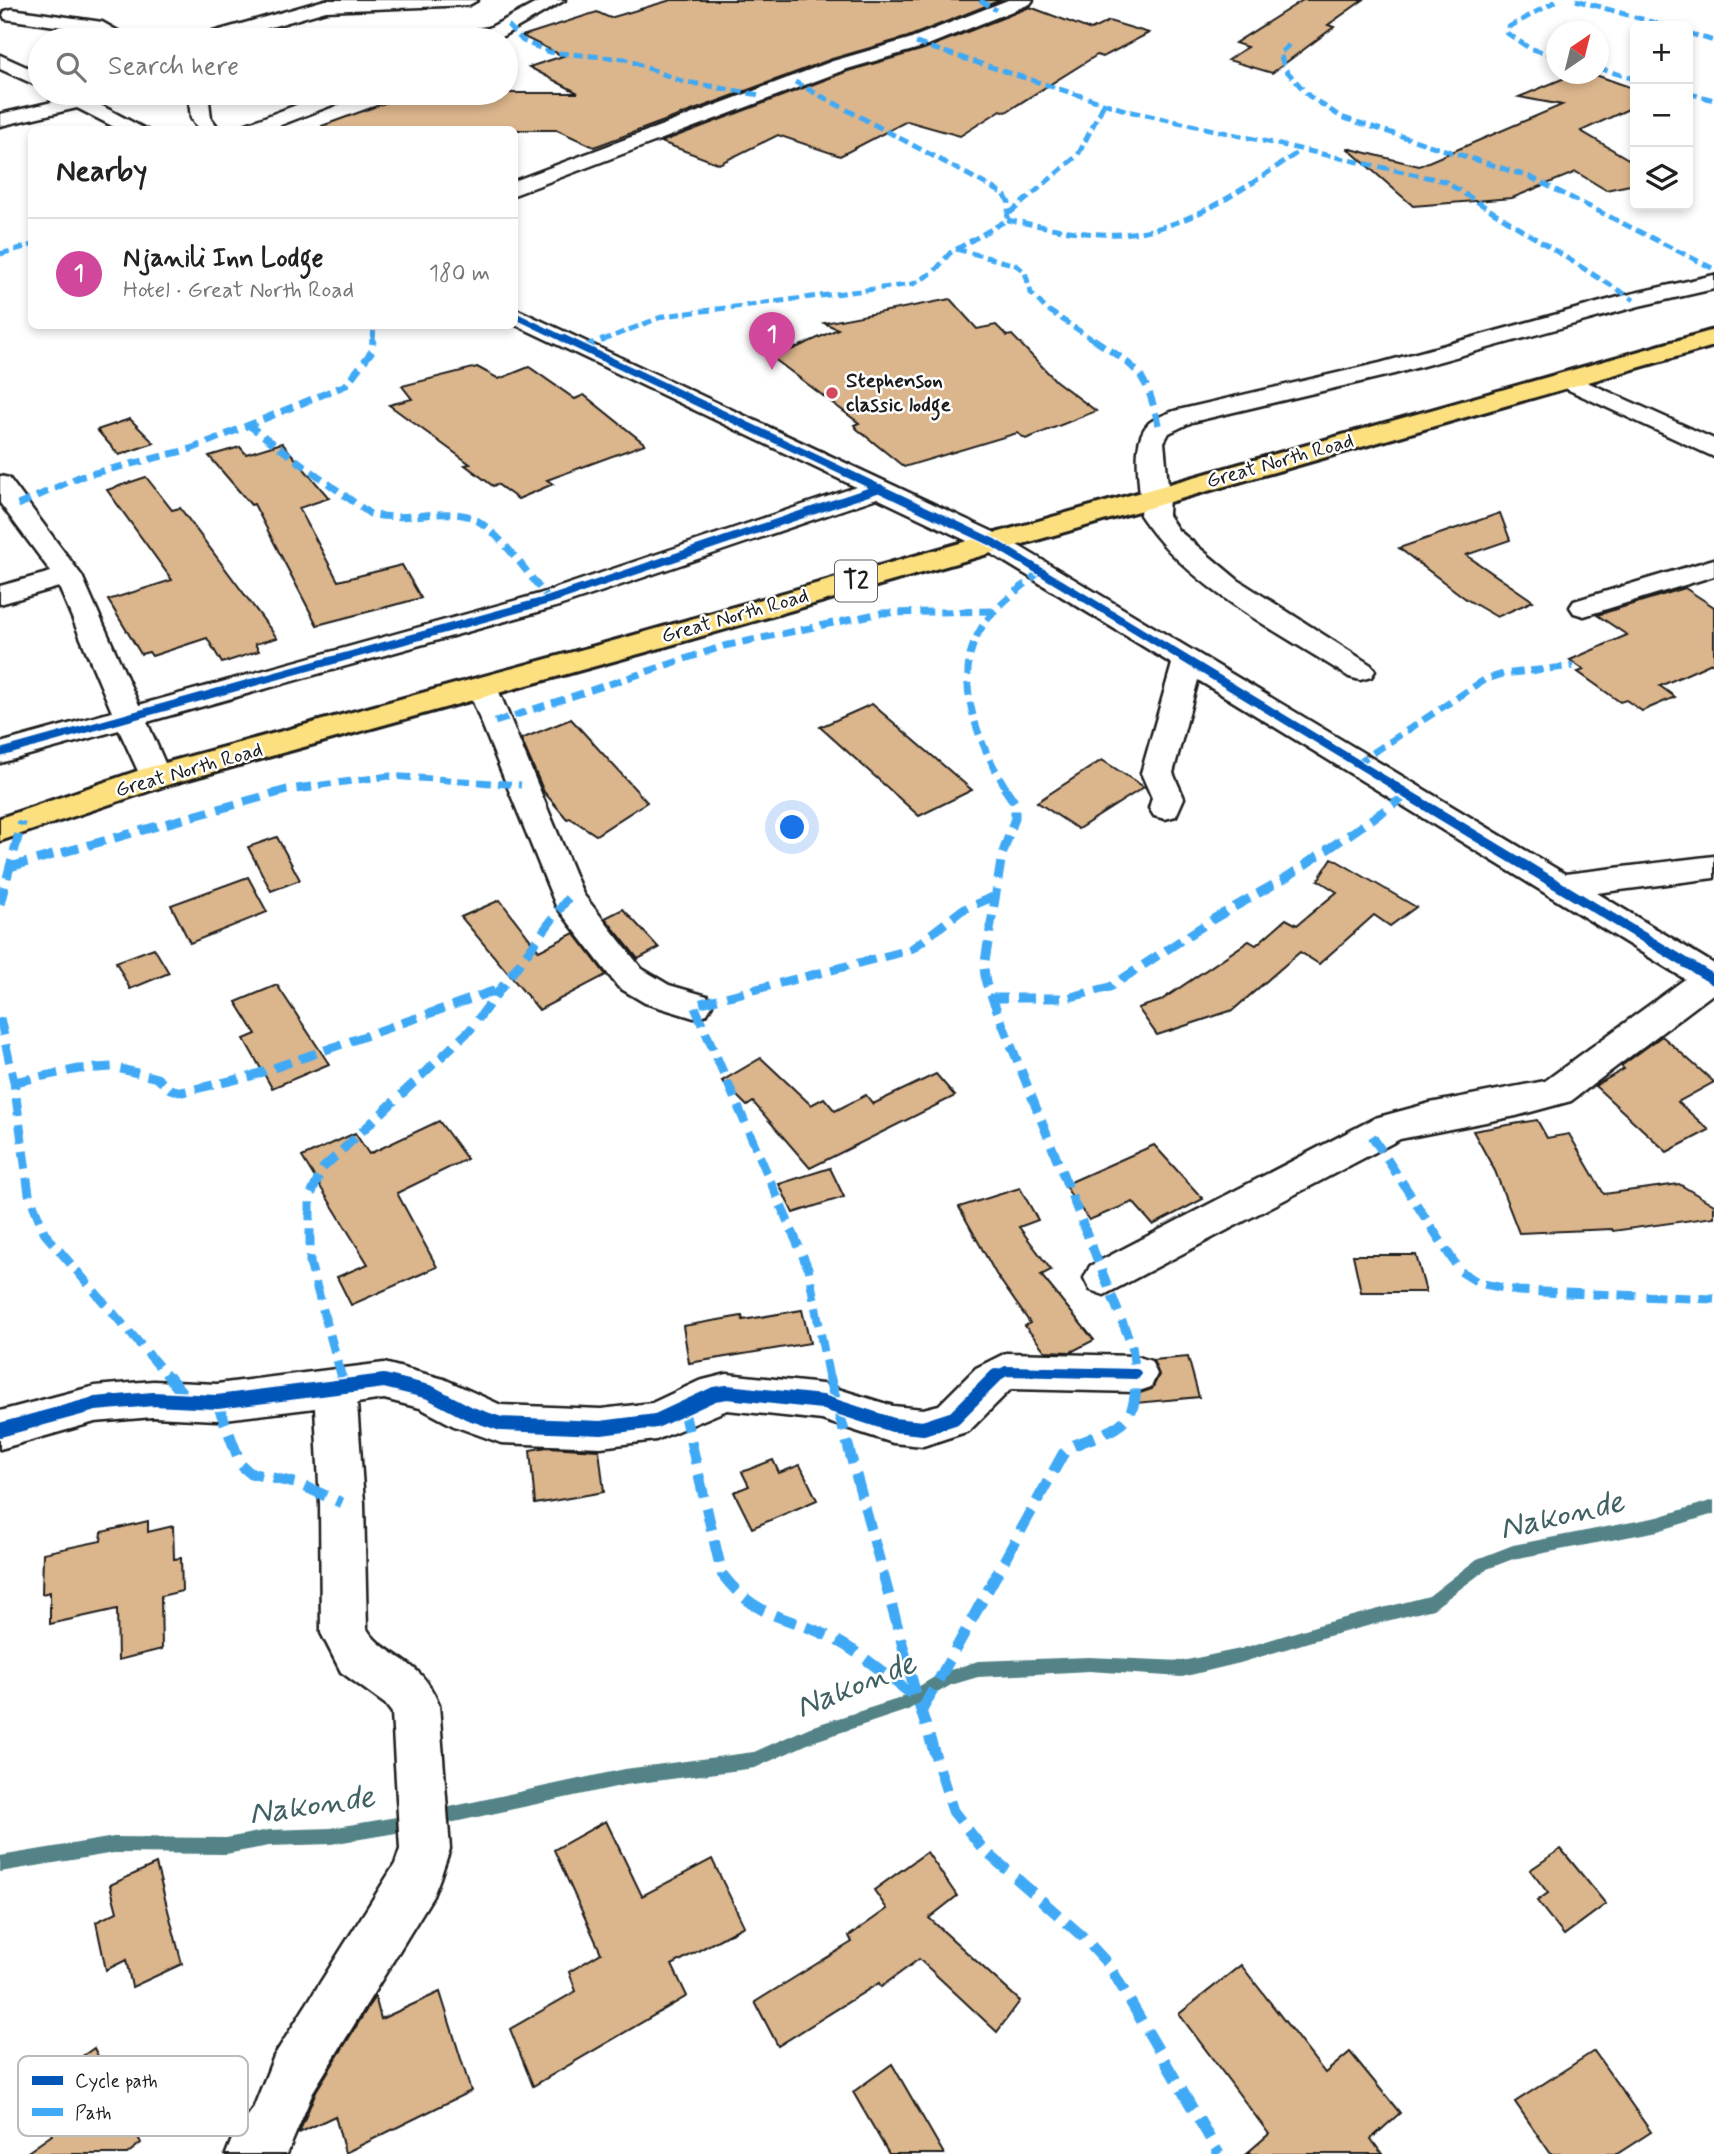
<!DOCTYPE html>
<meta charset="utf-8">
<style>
:root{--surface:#fff;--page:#f2f2f2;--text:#222;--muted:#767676;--line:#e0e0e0;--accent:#d1495b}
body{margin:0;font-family:Mynerve,sans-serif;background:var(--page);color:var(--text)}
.controls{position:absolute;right:21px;top:21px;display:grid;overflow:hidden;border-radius:10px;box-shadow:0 4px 10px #0003}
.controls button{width:63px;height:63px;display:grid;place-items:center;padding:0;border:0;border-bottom:2px solid var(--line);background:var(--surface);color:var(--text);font:35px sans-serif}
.compass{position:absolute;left:1546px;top:21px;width:63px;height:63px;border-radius:50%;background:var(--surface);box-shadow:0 4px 10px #0003;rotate:35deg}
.you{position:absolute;left:793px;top:828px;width:24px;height:24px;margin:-18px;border:5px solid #fff;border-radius:50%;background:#1a73e8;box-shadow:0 0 0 10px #1a73e833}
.badge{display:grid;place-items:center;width:46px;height:46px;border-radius:50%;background:var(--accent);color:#fff;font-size:23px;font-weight:700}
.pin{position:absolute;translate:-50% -58px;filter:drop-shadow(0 2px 4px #0008)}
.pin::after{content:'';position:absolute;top:37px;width:24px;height:21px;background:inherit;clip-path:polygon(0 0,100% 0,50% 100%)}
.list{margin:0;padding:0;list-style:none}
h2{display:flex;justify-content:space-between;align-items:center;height:91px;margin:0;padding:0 28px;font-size:30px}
h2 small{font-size:23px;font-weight:400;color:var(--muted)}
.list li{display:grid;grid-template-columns:46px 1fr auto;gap:21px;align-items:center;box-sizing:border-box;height:112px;padding:0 28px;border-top:2px solid var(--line)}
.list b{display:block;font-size:26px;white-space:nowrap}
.list p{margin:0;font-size:23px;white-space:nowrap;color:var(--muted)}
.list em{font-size:23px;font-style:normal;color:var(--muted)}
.icon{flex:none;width:38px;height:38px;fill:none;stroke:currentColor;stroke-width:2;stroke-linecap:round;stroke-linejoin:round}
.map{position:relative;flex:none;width:1714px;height:2154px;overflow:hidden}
.search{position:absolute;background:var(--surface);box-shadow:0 4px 10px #0003;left:28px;top:28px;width:490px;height:77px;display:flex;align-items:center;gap:18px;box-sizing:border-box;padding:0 24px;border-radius:38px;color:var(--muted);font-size:26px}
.panel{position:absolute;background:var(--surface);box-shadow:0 4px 10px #0003;left:28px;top:126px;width:490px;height:203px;border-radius:10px}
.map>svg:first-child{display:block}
</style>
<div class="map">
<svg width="1714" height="2154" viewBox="0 0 1714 2154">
<rect width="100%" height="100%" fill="#fff"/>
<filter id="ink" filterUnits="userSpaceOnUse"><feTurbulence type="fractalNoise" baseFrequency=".0143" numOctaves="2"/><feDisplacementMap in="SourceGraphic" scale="14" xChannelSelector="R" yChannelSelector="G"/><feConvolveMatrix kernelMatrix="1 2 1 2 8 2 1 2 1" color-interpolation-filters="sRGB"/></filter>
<g filter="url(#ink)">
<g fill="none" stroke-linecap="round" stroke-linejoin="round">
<!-- stream -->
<g fill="#538386" fill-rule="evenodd">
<path d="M 1714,1500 L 1714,1514 L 1658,1531 L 1513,1559 L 1487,1569 L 1433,1609 L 1325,1637 L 1240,1663 L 1182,1677 L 1089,1671 L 978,1677 L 951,1685 L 908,1710 L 812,1742 L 755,1768 L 625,1785 L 431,1827 L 425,1825 L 423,1819 L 425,1813 L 431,1811 L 625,1769 L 754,1752 L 810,1727 L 898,1699 L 941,1673 L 978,1661 L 1089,1657 L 1182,1661 L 1240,1649 L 1325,1623 L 1429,1596 L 1477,1559 L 1513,1545 L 1658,1517 Z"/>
<path d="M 414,1814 L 420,1816 L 422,1822 L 420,1828 L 414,1830 L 331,1844 L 269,1846 L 226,1854 L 114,1853 L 0,1872 L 0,1856 L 114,1837 L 226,1838 L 269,1830 L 331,1828 Z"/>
</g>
</g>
<!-- building -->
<g fill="#dbb58c" stroke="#1c1c1c" stroke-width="2">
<path d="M 671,0 L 1001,0 L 908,37 L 832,59 L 594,147 L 557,130 L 323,130 L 322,126 L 412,93 L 578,93 L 529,67 L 563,56 L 522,36 L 597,12 L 610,18 Z"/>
<path d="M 1303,0 L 1363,0 L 1328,25 L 1334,27 L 1272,73 L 1228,60 L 1247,47 L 1235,43 Z"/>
<path d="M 1030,7 L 1091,30 L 1109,21 L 1149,33 L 1103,57 L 1097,55 L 1006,112 L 1001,110 L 960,136 L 907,121 L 840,156 L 778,135 L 719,164 L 661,142 L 848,71 L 924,49 Z"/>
<path d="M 1574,74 L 1593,74 L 1635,89 L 1635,106 L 1581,131 L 1635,163 L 1635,184 L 1606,190 L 1576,172 L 1512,198 L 1413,206 L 1347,148 L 1419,166 L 1562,105 L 1519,97 Z"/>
<path d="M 950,299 L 977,329 L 996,325 L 1007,336 L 1012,335 L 1056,381 L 1096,411 L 1026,439 L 1017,433 L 904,467 L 857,429 L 854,425 L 859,423 L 773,358 L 838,329 L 824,323 Z"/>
<path d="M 477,367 L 499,379 L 529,367 L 575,399 L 584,395 L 645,444 L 547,480 L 553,484 L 518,499 L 497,484 L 493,486 L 465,465 L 470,464 L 389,405 L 412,399 L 402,386 Z"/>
<path d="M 130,419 L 154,443 L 119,455 L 97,430 Z"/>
<path d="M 282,443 L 329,498 L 299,508 L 338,581 L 402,565 L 421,598 L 317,625 L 254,504 L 251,505 L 209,456 L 240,447 L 246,454 Z"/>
<path d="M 146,477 L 172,510 L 180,508 L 277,638 L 255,644 L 259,651 L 222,663 L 207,638 L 152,656 L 149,652 L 141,654 L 108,600 L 172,580 L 107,490 Z"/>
<path d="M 1500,513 L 1510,540 L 1466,555 L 1533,601 L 1497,617 L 1466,599 L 1399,548 Z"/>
<path d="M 1685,588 L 1714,607 L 1714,662 L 1660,686 L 1675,697 L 1642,711 L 1626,700 L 1620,702 L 1578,672 L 1584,670 L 1570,660 L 1627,635 L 1597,615 Z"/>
<path d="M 872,704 L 972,790 L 919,816 L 820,727 Z"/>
<path d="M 571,719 L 647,802 L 596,835 L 570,818 L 567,819 L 544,792 L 521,739 Z"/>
<path d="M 1102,760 L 1144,787 L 1078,829 L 1037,802 Z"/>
<path d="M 277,837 L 300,880 L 271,891 L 248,847 Z"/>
<path d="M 1332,858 L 1416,907 L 1390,926 L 1374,915 L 1319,964 L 1300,952 L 1233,1010 L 1157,1035 L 1138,1008 L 1160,1001 L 1249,941 L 1256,945 L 1286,919 L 1297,925 L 1337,892 L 1318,880 Z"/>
<path d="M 248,877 L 267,912 L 190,943 L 171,905 Z"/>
<path d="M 500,900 L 539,951 L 574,933 L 606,975 L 539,1010 L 461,917 Z"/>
<path d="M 623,909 L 659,948 L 638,959 L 605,918 Z"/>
<path d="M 154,948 L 169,973 L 130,989 L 116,962 Z"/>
<path d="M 277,985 L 329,1064 L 272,1088 L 244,1039 L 256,1034 L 236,1002 Z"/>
<path d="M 1662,1036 L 1714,1082 L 1678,1102 L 1709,1130 L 1667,1152 L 1595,1086 L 1624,1069 L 1621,1066 Z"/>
<path d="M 761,1058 L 811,1105 L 824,1098 L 835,1111 L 866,1095 L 873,1104 L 936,1074 L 955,1096 L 810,1168 L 753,1102 L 747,1106 L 722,1081 Z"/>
<path d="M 1537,1120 L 1547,1138 L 1569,1134 L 1604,1194 L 1679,1184 L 1714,1205 L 1714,1217 L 1613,1231 L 1612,1229 L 1519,1233 L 1495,1171 L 1473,1131 Z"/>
<path d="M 439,1121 L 467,1159 L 397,1193 L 437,1267 L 351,1305 L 337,1277 L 368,1264 L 302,1157 L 355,1133 L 369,1154 Z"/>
<path d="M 1154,1145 L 1203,1199 L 1153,1225 L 1133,1202 L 1089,1220 L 1064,1185 Z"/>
<path d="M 830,1168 L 844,1197 L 793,1213 L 779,1184 Z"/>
<path d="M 1020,1188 L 1038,1220 L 1019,1227 L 1051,1270 L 1041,1275 L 1094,1340 L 1071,1352 L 1045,1351 L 1025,1326 L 1030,1323 L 996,1274 L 959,1207 Z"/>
<path d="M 1353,1255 L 1416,1255 L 1426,1292 L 1361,1292 Z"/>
<path d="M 802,1310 L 810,1343 L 689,1363 L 683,1326 L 742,1316 L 743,1320 Z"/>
<path d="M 1188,1357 L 1199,1397 L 1136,1403 L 1134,1395 L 1152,1389 L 1159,1375 L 1153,1360 Z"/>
<path d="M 547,1447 L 599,1450 L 604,1492 L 535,1504 L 530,1450 Z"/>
<path d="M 773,1460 L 779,1473 L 800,1465 L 817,1500 L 752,1528 L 734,1492 L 749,1486 L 742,1472 Z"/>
<path d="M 148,1521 L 148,1532 L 173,1526 L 174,1559 L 181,1558 L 182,1591 L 161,1596 L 162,1649 L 118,1660 L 117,1609 L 50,1624 L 50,1592 L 42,1594 L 43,1553 L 101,1541 L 102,1532 Z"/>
<path d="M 606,1821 L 642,1896 L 712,1859 L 744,1926 L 672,1965 L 687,1996 L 533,2086 L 510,2029 L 576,1991 L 569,1972 L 601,1953 L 554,1850 Z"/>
<path d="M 1561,1849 L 1606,1904 L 1564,1935 L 1537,1901 L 1548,1893 L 1530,1870 Z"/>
<path d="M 927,1852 L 957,1896 L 929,1918 L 1020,2001 L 997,2032 L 919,1959 L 881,1987 L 879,1983 L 778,2046 L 755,2002 L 852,1942 L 849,1936 L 887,1909 L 874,1890 Z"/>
<path d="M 156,1864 L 182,1964 L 132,1987 L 126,1960 L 106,1970 L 96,1922 L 117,1912 L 110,1885 Z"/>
<path d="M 1241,1965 L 1325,2073 L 1350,2052 L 1400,2113 L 1371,2139 L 1382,2154 L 1246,2154 L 1269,2134 L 1179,2014 Z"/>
<path d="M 440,1992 L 471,2091 L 345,2153 L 335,2116 L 299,2133 L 316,2091 L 375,1996 L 381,2019 Z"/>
<path d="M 94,2048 L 141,2143 L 127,2154 L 25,2154 L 52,2135 L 41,2113 L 67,2094 L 57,2074 Z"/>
<path d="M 1594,2051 L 1651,2132 L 1617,2154 L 1551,2154 L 1515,2102 Z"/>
<path d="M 892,2064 L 944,2154 L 889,2154 L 853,2092 Z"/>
</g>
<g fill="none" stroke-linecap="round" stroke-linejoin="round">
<defs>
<g id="minor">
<path d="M 325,0 L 478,0 L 469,5 L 326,11 L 226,40 L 196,40 L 199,36 Z"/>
<path d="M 542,0 L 565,0 L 501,37 L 442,40 L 445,36 L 489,28 Z"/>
<path d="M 1008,0 L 1033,0 L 1030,4 L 923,47 L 847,69 L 514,195 L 514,181 L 833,61 L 909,39 Z"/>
<path d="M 12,9 L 102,22 L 134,40 L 109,40 L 91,31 L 5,19 L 3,15 L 5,11 Z"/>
<path d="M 0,55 L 40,73 L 40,87 L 0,69 Z"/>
<path d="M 53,93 L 78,93 L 147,130 L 120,130 L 77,108 L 0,126 L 0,114 L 61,100 Z"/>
<path d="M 188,93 L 208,93 L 211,118 L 220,130 L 199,130 L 191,118 Z"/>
<path d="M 328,93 L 356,93 L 353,97 L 268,130 L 238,130 L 241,126 Z"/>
<path d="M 1714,275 L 1714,289 L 1639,306 L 1394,374 L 1192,422 L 1169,433 L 1164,442 L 1169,496 L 1168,515 L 1178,530 L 1238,580 L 1371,665 L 1375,671 L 1371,677 L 1360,680 L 1349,677 C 1278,631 1188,588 1140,515 C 1143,488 1128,444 1149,423 C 1155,418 1166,414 1174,411 L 1380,363 L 1626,295 Z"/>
<path d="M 514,308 L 1002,536 L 1565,874 L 1714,856 L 1714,878 L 1597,893 L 1714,964 L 1714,993 L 1571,1101 L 1516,1116 L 1400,1139 L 1104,1295 L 1090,1290 L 1084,1278 L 1090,1266 L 1375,1118 L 1430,1103 L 1545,1081 L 1685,979 L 1198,680 L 1173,773 L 1184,798 L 1176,816 L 1165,819 L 1154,816 L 1149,808 L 1152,798 L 1141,773 L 1172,664 L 982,548 L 877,498 L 559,606 L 147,722 L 171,777 L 166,784 L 155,787 L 144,784 L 119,730 L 0,763 L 0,743 L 112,712 L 59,587 L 0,604 L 0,586 L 51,572 L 0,503 L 0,476 L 9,478 L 82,576 L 139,705 L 539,594 L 856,487 L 514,324 Z"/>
<path d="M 1567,373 L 1714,439 L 1714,457 L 1558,385 L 1555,380 L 1558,375 Z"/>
<path d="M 1714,559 L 1714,576 L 1584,616 L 1574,613 L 1570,607 L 1574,601 Z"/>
<path d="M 482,678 L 493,680 L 497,687 L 583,894 L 642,969 L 669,985 L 707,996 L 712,1005 L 707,1014 L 694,1018 L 645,1003 L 618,987 L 556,906 L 467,687 L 471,680 Z"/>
<path d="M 1006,1353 L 1136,1356 L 1151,1361 L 1157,1374 L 1151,1387 L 1136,1392 L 1011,1389 L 969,1431 L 923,1446 L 893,1443 L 822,1420 L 727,1410 L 656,1440 L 601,1447 L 501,1443 L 454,1426 L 420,1408 L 384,1399 L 357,1403 L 364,1503 L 367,1629 C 379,1649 402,1656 418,1672 C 428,1681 434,1693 439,1705 L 450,1849 L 440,1878 L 433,1896 L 314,2090 L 287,2154 L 226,2154 L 234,2134 L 253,2109 L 274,2056 L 395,1864 L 400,1849 L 392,1713 L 385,1704 L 341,1672 L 321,1633 L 320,1503 L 315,1408 L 217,1420 L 153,1417 L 95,1422 L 0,1449 L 0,1411 L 95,1386 L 153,1381 L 217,1384 L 384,1363 L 444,1379 L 501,1405 L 601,1409 L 652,1403 L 699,1381 L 727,1374 L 822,1384 L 893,1406 L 923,1409 L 939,1405 L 976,1368 Z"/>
</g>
<path id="highway" d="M 1714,330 L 1714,346 L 646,652 L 167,785 L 0,841 L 0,818 L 143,769 L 624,638 Z"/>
</defs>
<!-- minor casing -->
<use href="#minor" stroke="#1c1c1c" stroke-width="5"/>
<!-- highway casing -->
<use href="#highway" stroke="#1c1c1c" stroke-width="6"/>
<!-- minor -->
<use href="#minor" fill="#fff" fill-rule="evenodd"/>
<!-- highway -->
<use href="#highway" fill="#fce080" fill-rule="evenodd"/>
<!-- quiet-far3 -->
<g stroke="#3fa9f5" stroke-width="5" stroke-dasharray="10 5" stroke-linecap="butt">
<path d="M 980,0 L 996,10"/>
<path d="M 1576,0 L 1666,26"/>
<path d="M 508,25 L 523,41 L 549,52 L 625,59 L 681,81 L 760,95"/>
<path d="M 1688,33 L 1714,41"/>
<path d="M 916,43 L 1128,111 L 1444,181 L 1634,300"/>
<path d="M 1289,45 L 1280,53 L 1285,69 L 1309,96 L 1341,117 L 1530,177 L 1714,269"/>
<path d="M 1556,56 L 1529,48 L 1507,33 L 1509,27 L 1558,0"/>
<path d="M 1598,68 L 1635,79"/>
<path d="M 1688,93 L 1714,100"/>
<path d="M 1010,213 L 1078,155 L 1104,104"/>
<path d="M 1007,220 C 1044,226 1082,236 1120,234 C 1188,231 1246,187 1300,151"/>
<path d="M 956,249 L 1016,265 L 1025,272 L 1031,293 L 1045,308 L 1095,341"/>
<path d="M 0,254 L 32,245"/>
<path d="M 373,341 L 374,326"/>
<path d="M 601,341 L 664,316 L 913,284 L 934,272 L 950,253 L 1007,220 L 1009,203 L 1004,194 L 795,82"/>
</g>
<!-- quiet-far2 -->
<g stroke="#3fa9f5" stroke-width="7" stroke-dasharray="13 7" stroke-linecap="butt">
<path d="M 1093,339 C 1140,370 1146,371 1159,428"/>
<path d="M 582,348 L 605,339"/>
<path d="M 247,424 L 370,514 C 404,522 439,509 467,516 C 493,522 531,578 549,600"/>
<path d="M 18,505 L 79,477 L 191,449 L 346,385 L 372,351 L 373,339"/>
<path d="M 495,722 L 724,646 L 881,613 L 998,611"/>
<path d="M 1356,764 L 1484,680 L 1503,674 L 1573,666"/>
<path d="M 299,788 L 389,776 L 521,785"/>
<path d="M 1006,788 C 978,743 950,676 982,627 C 997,604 1021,589 1040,571"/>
</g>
<!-- quiet-far1 -->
<g stroke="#3fa9f5" stroke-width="9" stroke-dasharray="18 9" stroke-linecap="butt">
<path d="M 1004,787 L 1015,803 L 1015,818 L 1002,855 L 984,968 L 986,983 L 1132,1346 L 1136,1378"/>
<path d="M 10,867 L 287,790 L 312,787"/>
<path d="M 0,904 L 22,822"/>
<path d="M 989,998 L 1067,998 L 1110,987 L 1215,918 L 1287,877 L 1407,795"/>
<path d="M 0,1018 L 14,1082 L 29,1194 L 45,1234 L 169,1378"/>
<path d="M 14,1082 L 79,1069 L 113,1067 L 157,1078 L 170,1089 L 182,1092 L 251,1076 L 502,988"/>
<path d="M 1372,1136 L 1460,1271 L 1479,1283 L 1518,1291 L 1714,1299"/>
<path d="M 342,1378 L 310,1263 L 310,1197 L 323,1168 L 470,1030 L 568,898"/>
<path d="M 829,1378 L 808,1268 L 694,1005 L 902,952 L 913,948 L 962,910 L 995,896"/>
</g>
<!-- quiet -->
<g stroke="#3fa9f5" stroke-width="11" stroke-dasharray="23 11" stroke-linecap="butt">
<path d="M 168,1376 L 189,1401"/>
<path d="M 341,1376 L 344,1387"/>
<path d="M 829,1376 L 917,1698 L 953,1811 L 983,1849 L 1082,1936 L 1109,1965 L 1219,2154"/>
<path d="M 217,1402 L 241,1465 L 250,1473 L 299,1484 L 342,1503"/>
<path d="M 683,1408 L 722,1574 C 758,1621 785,1614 832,1638 C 863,1654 889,1678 917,1698"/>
<path d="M 922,1710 L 1063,1454 L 1070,1447 C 1111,1429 1140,1429 1135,1376"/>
</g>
<defs>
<path id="cycleway-far3" d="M 514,315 L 568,341"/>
<g id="cycleway-far2">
<path d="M 564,339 L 992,542 L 1398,788"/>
<path d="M 0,753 L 549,600 L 880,488"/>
</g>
<g id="cycleway-far1">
<path d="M 1395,787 L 1714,980"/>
<path d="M 994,1378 L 1006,1371 L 1136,1374"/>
</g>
<path id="cycleway" d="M 0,1430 L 95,1404 L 153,1399 L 217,1402 L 384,1381 L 429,1392 L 469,1413 L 501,1424 L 601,1428 L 656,1421 L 714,1394 L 727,1392 L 822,1402 L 893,1425 L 923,1428 L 954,1418 L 996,1376"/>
</defs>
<!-- cycleway-far3 casing -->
<use href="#cycleway-far3" stroke="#fff" stroke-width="9"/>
<!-- cycleway-far2 casing -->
<use href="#cycleway-far2" stroke="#fff" stroke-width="11"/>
<!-- cycleway-far1 casing -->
<use href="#cycleway-far1" stroke="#fff" stroke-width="15"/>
<!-- cycleway casing -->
<use href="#cycleway" stroke="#fff" stroke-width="18"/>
<!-- cycleway-far3 -->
<use href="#cycleway-far3" stroke="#0057b8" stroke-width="6"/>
<!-- cycleway-far2 -->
<use href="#cycleway-far2" stroke="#0057b8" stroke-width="8"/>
<!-- cycleway-far1 -->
<use href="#cycleway-far1" stroke="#0057b8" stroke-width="10"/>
<!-- cycleway -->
<use href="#cycleway" stroke="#0057b8" stroke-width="14"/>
</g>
</g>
<!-- markers -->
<circle fill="#d1495b" stroke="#fff" stroke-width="2.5" cx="832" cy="393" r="7"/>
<g text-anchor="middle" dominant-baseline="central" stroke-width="5" stroke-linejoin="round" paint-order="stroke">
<!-- far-poi labels -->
<g font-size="21" font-weight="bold" fill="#1c1c1c" stroke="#fff" text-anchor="start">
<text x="846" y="381">Stephenson<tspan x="846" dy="24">classic lodge</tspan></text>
</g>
<!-- far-street labels -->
<g font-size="21" fill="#1c1c1c" stroke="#fff">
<text transform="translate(1280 461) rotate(-16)">Great North Road</text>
<text transform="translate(735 616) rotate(-16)">Great North Road</text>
<text transform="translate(189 770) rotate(-16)">Great North Road</text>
</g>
<!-- shield labels -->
<rect fill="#fff" stroke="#606060" stroke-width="2" x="835" y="560.5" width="42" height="41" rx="5"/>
<g font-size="24" font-weight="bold" fill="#1c1c1c">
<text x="856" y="581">T2</text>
</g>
<!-- near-water labels -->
<g font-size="33" font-style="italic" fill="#406163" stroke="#fff">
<text transform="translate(1562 1516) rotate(-13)">Nakonde</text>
<text transform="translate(856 1686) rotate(-22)">Nakonde</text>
<text transform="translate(312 1806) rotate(-8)">Nakonde</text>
</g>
</g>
<!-- legend -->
<rect x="18" y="2056" width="230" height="80" rx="10" fill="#fff" stroke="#bbb" stroke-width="2"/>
<rect x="32" y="2076" width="31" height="9" fill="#0057b8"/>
<rect x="32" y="2108" width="31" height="8" fill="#3fa9f5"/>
<g font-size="19" fill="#1c1c1c">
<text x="75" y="2087">Cycle path</text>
<text x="75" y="2119">Path</text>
</g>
</svg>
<div class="controls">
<button>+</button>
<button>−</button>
<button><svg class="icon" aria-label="layers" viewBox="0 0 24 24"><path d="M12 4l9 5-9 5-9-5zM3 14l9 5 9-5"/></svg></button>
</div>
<svg class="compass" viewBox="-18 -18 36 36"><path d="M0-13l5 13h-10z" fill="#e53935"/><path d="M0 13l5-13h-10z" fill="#767676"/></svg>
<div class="you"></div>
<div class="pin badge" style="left:772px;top:370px;background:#d1479c">1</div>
<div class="search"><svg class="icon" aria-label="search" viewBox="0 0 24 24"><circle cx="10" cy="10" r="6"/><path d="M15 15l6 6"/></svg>Search here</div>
<section class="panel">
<h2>Nearby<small></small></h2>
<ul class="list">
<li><span class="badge" style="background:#d1479c">1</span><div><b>Njanili Inn Lodge</b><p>Hotel · Great North Road</p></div><em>180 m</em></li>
</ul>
</section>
</div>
